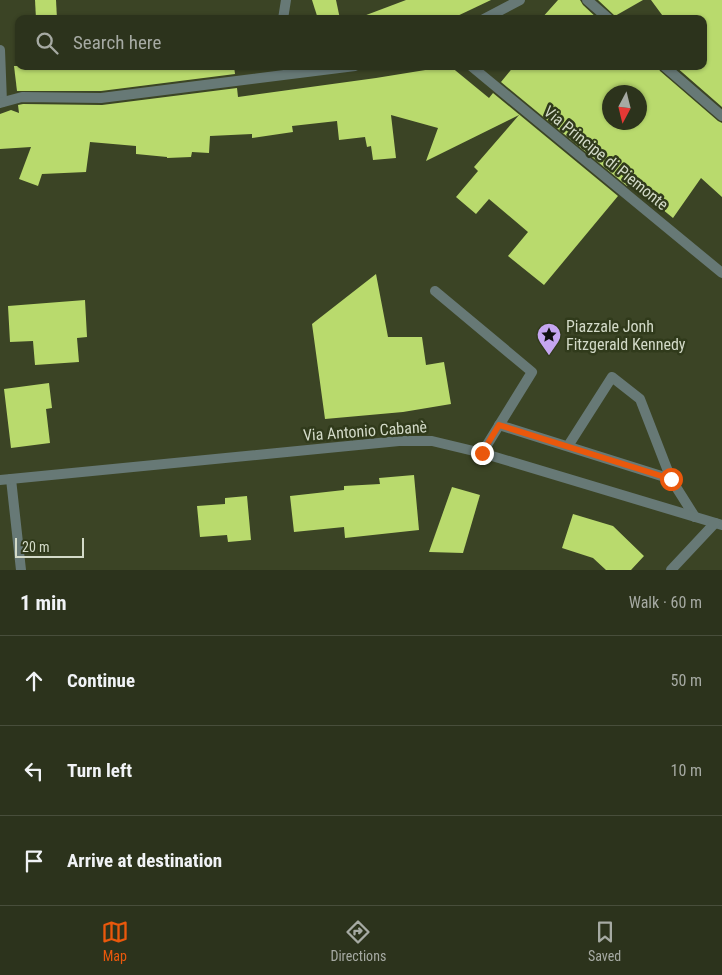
<!DOCTYPE html>
<meta charset="utf-8">
<style>
:root{--surface:#2c331c;--page:#383f29;--text:#f1f3f6;--muted:#a6aaa3;--line:#484e3b;--accent:#ea580c}
body{margin:0;font-family:"Roboto Condensed",sans-serif;background:var(--page);color:var(--text)}
.compass{position:absolute;left:602px;top:85px;width:45px;height:45px;border-radius:50%;background:var(--surface);box-shadow:0 1px 4px #0004;rotate:187deg}
.scale{position:absolute;left:15px;bottom:12px;width:69px;box-sizing:border-box;padding-left:5px;border:2px solid #d3dac8;border-top:0;font-size:14px;line-height:18px;white-space:nowrap;color:#d3dac8;-webkit-text-stroke:4px #303a1b;paint-order:stroke}
.stop{position:absolute;width:15px;height:15px;margin:-11px;border:4px solid #ea580c;border-radius:50%;background:#fff}
.stop.end{background:#ea580c;border-color:#fff;box-shadow:0 1px 5px #0008}
.list{margin:0;padding:0;list-style:none}
h2{display:flex;justify-content:space-between;align-items:center;height:65px;margin:0;padding:0 20px;font-size:21px}
h2 small{font-size:16px;font-weight:400;color:var(--muted)}
.list li{display:grid;grid-template-columns:32px 1fr auto;gap:15px;align-items:center;box-sizing:border-box;height:90px;padding:0 20px;border-top:1px solid var(--line)}
.list b{display:block;font-size:19px;white-space:nowrap}
.list em{font-size:16px;font-style:normal;color:var(--muted)}
.icon{flex:none;width:28px;height:28px;fill:none;stroke:currentColor;stroke-width:2;stroke-linecap:round;stroke-linejoin:round}
.map{position:relative;flex:none;width:722px;height:570px;overflow:hidden}
.search{position:absolute;background:var(--surface);box-shadow:0 1px 4px #0004;left:15px;right:15px;top:15px;height:55px;display:flex;align-items:center;gap:12px;box-sizing:border-box;padding:0 18px;border-radius:10px;color:var(--muted);font-size:19px}
.sheet{height:335px;background:var(--surface)}
nav{display:flex;justify-content:space-around;align-items:center;box-sizing:border-box;height:70px;border-top:1px solid var(--line);background:var(--surface);font-size:14px;color:var(--muted)}
nav a{display:grid;justify-items:center;gap:2px}
nav .on{color:var(--accent)}
.map>svg:first-child{display:block}
</style>
<div class="map">
<svg width="722" height="570" viewBox="0 0 722 570">
<rect width="100%" height="100%" fill="#3b4425"/>
<!-- building -->
<g fill="#b9da6d" fill-rule="evenodd">
<path d="M 35,0 L 56,0 L 57,19 L 36,19 Z"/>
<path d="M 312,0 L 336,0 L 340,19 L 318,19 Z"/>
<path d="M 406,0 L 491,0 L 451,19 L 361,19 L 361,17 Z"/>
<path d="M 558,0 L 580,0 L 583,5 L 598,19 L 541,19 Z"/>
<path d="M 598,0 L 643,0 L 615,16 Z"/>
<path d="M 651,0 L 722,0 L 722,107 L 675,66 L 703,66 L 703,19 L 665,19 Z"/>
<path d="M 14,66 L 234,66 L 235,74 L 101,91 L 17,91 Z"/>
<path d="M 450,66 L 489,98 L 493,93 L 618,196 L 544,285 L 508,256 L 528,232 L 489,199 L 476,214 L 456,197 L 478,171 L 474,167 L 519,115 L 426,161 L 438,128 L 391,115 L 396,158 L 373,160 L 371,146 L 367,147 L 365,137 L 339,140 L 337,121 L 292,126 L 293,132 L 252,138 L 252,134 L 210,136 L 209,153 L 192,152 L 191,157 L 167,158 L 167,157 L 136,154 L 136,146 L 90,142 L 86,172 L 42,174 L 38,186 L 19,179 L 31,147 L 0,149 L 0,114 L 11,110 L 19,113 L 18,105 L 23,104 L 102,105 L 237,88 L 238,97 L 376,78 Z"/>
<path d="M 514,66 L 657,66 L 660,71 L 718,121 L 722,123 L 722,197 L 701,178 L 673,218 L 630,183 L 627,186 L 501,82 ZM 610,92 L 640,92 L 640,122 L 610,122 Z"/>
<path d="M 376,274 L 388,337 L 422,337 L 426,365 L 444,362 L 451,404 L 403,412 L 325,419 L 312,324 Z"/>
<path d="M 85,300 L 87,337 L 77,338 L 79,362 L 35,365 L 33,341 L 10,342 L 8,306 Z"/>
<path d="M 49,383 L 52,408 L 46,409 L 50,443 L 11,448 L 4,389 Z"/>
<path d="M 414,475 L 419,530 L 345,538 L 344,527 L 294,532 L 290,496 L 344,490 L 344,486 L 380,484 L 379,478 Z"/>
<path d="M 452,487 L 480,495 L 463,553 L 429,552 Z"/>
<path d="M 247,496 L 251,540 L 228,542 L 227,535 L 200,537 L 197,506 L 225,504 L 225,498 Z"/>
<path d="M 573,514 L 613,526 L 644,556 L 631,570 L 606,570 L 593,558 L 562,548 Z"/>
</g>
<g fill="none" stroke-linecap="round" stroke-linejoin="round">
<!-- street -->
<g stroke="#677976" stroke-width="10">
<path d="M 587,0 L 609,19"/>
<path d="M 283,19 L 286,0"/>
<path d="M 484,19 L 520,0"/>
<path d="M 0,50 L 2,102"/>
<path d="M 471,66 L 722,273"/>
<path d="M 664,66 L 722,116"/>
<path d="M 0,103 L 22,97 L 101,98 L 355,66"/>
<path d="M 435,291 L 532,372 L 482,453"/>
<path d="M 499,425 L 671,479"/>
<path d="M 568,446 L 612,377 L 640,399 L 671,479 L 695,517"/>
<path d="M 11,479 L 21,570"/>
<path d="M 0,480 L 399,441 L 432,441 L 482,453 L 722,525"/>
<path d="M 671,570 L 715,523"/>
</g>
</g>
<g fill="none" stroke-linecap="round" stroke-linejoin="round">
<!-- route -->
<path stroke="#ea580c" stroke-width="6" d="M 482,453 L 499,425 L 671,479"/>
</g>
<!-- icons -->
<defs>
<symbol id="sight-pin" viewBox="-11 -11 22 30"><path d="M0 17L-7.5 6A9.5 9.5 0 1 1 7.5 6Z" fill="#c5a6f0" stroke="#303a1b"/><path d="M0-6L1.8-2.2L6-1.7L2.9 1.2L3.7 5.4L0 3.3L-3.7 5.4L-2.9 1.2L-6-1.7L-1.8-2.2Z" fill="#111"/></symbol>
</defs>
<g fill-rule="evenodd">
<use href="#sight-pin" x="535" y="321" width="28" height="38"/>
</g>
<g text-anchor="middle" dominant-baseline="central" stroke-width="5" stroke-linejoin="round" paint-order="stroke">
<!-- street labels -->
<g font-size="16" fill="#d3dac8" stroke="#303a1b">
<text transform="translate(606 158) rotate(39)">Via Principe di Piemonte</text>
<text transform="translate(365 431) rotate(-4)">Via Antonio Cabanè</text>
</g>
<!-- poi labels -->
<g font-size="16" fill="#d3dac8" stroke="#303a1b" text-anchor="start">
<text x="566" y="326">Piazzale Jonh<tspan x="566" dy="18">Fitzgerald Kennedy</tspan></text>
</g>
</g>
</svg>
<svg class="compass" viewBox="-18 -18 36 36"><path d="M0-13l5 13h-10z" fill="#e53935"/><path d="M0 13l5-13h-10z" fill="#a6aaa3"/></svg>
<div class="scale">20 m</div>
<div class="stop" style="left:671px;top:479px"></div>
<div class="stop end" style="left:482px;top:453px"></div>
<div class="search"><svg class="icon" aria-label="search" viewBox="0 0 24 24"><circle cx="10" cy="10" r="6"/><path d="M15 15l6 6"/></svg>Search here</div>
</div>
<section class="sheet">
<h2>1 min<small>Walk · 60 m</small></h2>
<ul class="list">
<li><svg class="icon" aria-label="ahead" viewBox="0 0 24 24"><path d="M12 20V5M6 11l6-6 6 6"/></svg><div><b>Continue</b></div><em>50 m</em></li>
<li><svg class="icon" aria-label="left" viewBox="0 0 24 24"><path d="M17 20v-9H6M10 6l-5 5 5 5"/></svg><div><b>Turn left</b></div><em>10 m</em></li>
<li><svg class="icon" aria-label="arrive" viewBox="0 0 24 24"><path d="M6 21V4h12l-3 4 3 4H6"/></svg><div><b>Arrive at destination</b></div></li>
</ul>
</section>
<nav>
<a class="on"><svg class="icon" aria-label="map" viewBox="0 0 24 24"><path d="M3 6l6-2 6 2 6-2v14l-6 2-6-2-6 2zM9 4v14M15 6v14"/></svg>Map</a>
<a><svg class="icon" aria-label="directions" viewBox="0 0 24 24"><path d="M12 3l9 9-9 9-9-9zM9 14v-3h6M13 9l2 2-2 2"/></svg>Directions</a>
<a><svg class="icon" aria-label="saved" viewBox="0 0 24 24"><path d="M7 4h10v16l-5-4-5 4z"/></svg>Saved</a>
</nav>
